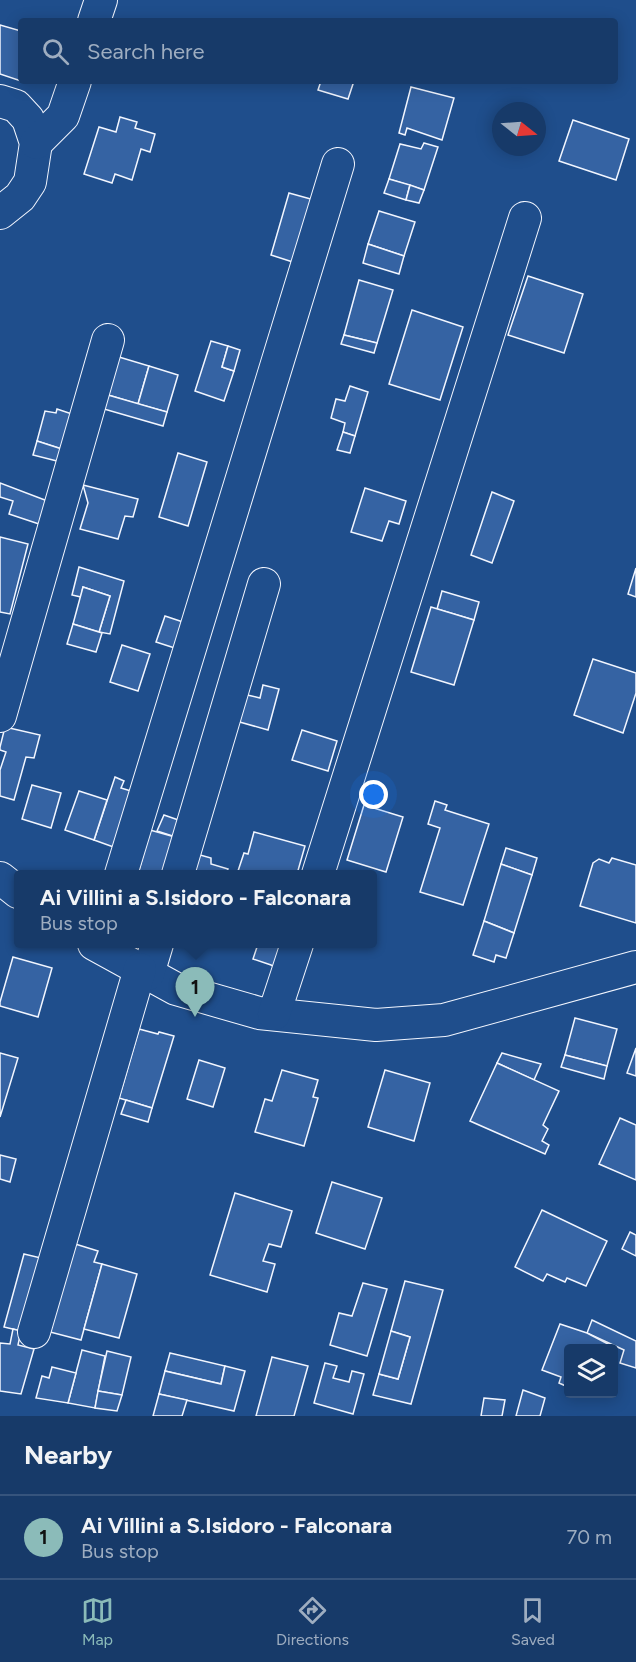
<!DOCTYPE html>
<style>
:root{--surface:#173a69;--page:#244571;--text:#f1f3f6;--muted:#9eadc0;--line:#36547d;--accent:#8bbbb9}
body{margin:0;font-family:Figtree,sans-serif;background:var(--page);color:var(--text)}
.controls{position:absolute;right:18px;bottom:18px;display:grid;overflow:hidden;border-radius:6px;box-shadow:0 3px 15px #0003}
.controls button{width:54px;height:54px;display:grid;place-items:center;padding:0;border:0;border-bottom:2px solid var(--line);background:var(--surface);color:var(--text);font:30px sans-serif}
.compass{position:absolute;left:492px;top:102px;width:54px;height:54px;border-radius:50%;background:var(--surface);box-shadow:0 3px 15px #0003;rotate:107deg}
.you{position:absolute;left:374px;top:795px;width:21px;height:21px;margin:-15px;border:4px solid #fff;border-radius:50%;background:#1a73e8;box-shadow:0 0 0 9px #1a73e833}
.badge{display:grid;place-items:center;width:39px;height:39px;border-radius:50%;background:var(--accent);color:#111;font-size:20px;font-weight:700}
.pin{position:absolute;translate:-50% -50px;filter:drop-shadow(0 2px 3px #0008)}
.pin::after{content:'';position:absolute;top:32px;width:21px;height:18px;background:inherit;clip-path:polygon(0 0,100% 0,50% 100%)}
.popup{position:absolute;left:14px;top:870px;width:363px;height:78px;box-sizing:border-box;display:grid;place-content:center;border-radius:6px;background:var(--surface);filter:drop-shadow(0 2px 4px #0005);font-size:20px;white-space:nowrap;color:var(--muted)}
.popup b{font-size:22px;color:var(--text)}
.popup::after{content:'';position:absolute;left:50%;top:100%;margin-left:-12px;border:12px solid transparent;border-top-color:var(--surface)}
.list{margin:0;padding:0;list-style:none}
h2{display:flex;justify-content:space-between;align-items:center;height:78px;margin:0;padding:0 24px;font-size:26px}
h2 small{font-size:20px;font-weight:400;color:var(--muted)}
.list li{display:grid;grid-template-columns:39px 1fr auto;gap:18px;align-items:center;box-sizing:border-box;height:84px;padding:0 24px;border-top:2px solid var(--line)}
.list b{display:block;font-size:22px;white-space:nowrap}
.list p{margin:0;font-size:20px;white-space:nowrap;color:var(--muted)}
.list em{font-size:20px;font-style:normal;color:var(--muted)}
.icon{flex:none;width:33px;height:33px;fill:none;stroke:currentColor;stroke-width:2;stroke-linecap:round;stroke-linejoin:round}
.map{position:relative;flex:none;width:636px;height:1416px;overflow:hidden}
.search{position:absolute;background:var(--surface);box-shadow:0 3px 15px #0003;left:18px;right:18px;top:18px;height:66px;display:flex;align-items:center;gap:15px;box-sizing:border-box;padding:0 21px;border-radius:6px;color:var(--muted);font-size:22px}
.sheet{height:162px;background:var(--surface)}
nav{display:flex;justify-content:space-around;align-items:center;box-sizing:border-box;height:84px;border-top:2px solid var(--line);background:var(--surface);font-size:16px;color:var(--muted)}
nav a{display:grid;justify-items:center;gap:3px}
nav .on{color:var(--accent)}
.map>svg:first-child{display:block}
</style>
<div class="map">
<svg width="636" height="1416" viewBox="0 0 636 1416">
<rect width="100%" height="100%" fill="#1f4e8c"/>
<!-- building -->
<g fill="#3563a3" stroke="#f2f6ff" stroke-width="1.5">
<path d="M 0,25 L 21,31 L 21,81 L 0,74 Z"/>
<path d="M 321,81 L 354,81 L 348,99 L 318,90 Z"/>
<path d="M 411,87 L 454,98 L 442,140 L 407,128 L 405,135 L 399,133 Z"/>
<path d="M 120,117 L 137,122 L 135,128 L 155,134 L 150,152 L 141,149 L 132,180 L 115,174 L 112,183 L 84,174 L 99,127 L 116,132 Z"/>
<path d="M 573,120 L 629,139 L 616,180 L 559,161 Z"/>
<path d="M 424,143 L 438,147 L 424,190 L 389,179 L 400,144 L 421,149 Z"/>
<path d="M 389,179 L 410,185 L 406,200 L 384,193 Z"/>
<path d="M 410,185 L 424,190 L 419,203 L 406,200 Z"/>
<path d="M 289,193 L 318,201 L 299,264 L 271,255 Z"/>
<path d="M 379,211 L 415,222 L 404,256 L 368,244 Z"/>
<path d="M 368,244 L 404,256 L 399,274 L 363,263 Z"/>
<path d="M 528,276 L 583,294 L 564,353 L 508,335 Z"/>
<path d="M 359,280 L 393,290 L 377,343 L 344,335 Z"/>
<path d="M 412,310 L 463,327 L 440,400 L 389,384 Z"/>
<path d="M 344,335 L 377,343 L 374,353 L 341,344 Z"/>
<path d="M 211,341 L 228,346 L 222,367 L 234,371 L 224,401 L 195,391 Z"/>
<path d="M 228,346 L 240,350 L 234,371 L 222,367 Z"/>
<path d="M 119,357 L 149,366 L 138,404 L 108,395 Z"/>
<path d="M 149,366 L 178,375 L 167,412 L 138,404 Z"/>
<path d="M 350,386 L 368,392 L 355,436 L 343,432 L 345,423 L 331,418 L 336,399 L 345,401 Z"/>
<path d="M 108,395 L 167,412 L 163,426 L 104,409 Z"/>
<path d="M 57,409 L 72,414 L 68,451 L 37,441 L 45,411 L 56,413 Z"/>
<path d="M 343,432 L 355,436 L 350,453 L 337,450 Z"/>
<path d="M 37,441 L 68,451 L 65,463 L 33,455 Z"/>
<path d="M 178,453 L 207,462 L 188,526 L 159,517 Z"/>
<path d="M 0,483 L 58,505 L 51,528 L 9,514 L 13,501 L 0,497 Z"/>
<path d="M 83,485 L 138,499 L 133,517 L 125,516 L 118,539 L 80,529 L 88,503 Z"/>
<path d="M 365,488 L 406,501 L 399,524 L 389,521 L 382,541 L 351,532 Z"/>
<path d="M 492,492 L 514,501 L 492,563 L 471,555 Z"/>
<path d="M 0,537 L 28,544 L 10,614 L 0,612 Z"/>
<path d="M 79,567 L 124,581 L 110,634 L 99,632 L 110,596 L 83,587 L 81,597 L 72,595 Z"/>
<path d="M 636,568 L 636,597 L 628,594 Z"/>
<path d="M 83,587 L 110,596 L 99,632 L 73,624 Z"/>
<path d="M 442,591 L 479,602 L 474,620 L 437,609 Z"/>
<path d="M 431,607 L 474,620 L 454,685 L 411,672 Z"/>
<path d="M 165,616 L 192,625 L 184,651 L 156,642 Z"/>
<path d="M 73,624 L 102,633 L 96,652 L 67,644 Z"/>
<path d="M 122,645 L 150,654 L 138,691 L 110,682 Z"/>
<path d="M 593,659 L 636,673 L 636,693 L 623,733 L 574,715 Z"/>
<path d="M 263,685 L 279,689 L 268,730 L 236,721 L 243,694 L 260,698 Z"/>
<path d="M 5,727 L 40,735 L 34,758 L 26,757 L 14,800 L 0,796 L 0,770 L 6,752 L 0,750 L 0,747 Z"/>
<path d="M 302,730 L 337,741 L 328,771 L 292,760 Z"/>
<path d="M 115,777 L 124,781 L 121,788 L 131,791 L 119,849 L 94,840 Z"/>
<path d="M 32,785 L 61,793 L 51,828 L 22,819 Z"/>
<path d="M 79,791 L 107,800 L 94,840 L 65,830 Z"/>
<path d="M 435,801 L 447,805 L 445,810 L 489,824 L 463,905 L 420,892 L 440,828 L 428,824 Z"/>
<path d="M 364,805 L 403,817 L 386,872 L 347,860 Z"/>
<path d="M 164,815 L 187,823 L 182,839 L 157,831 Z"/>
<path d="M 150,830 L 182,839 L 171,874 L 138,874 Z"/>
<path d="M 254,832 L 305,846 L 297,874 L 252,874 L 238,871 L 244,853 L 248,854 Z"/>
<path d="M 506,848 L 537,858 L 532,875 L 501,864 Z"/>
<path d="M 193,853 L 211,858 L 211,864 L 228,869 L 226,874 L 187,874 Z"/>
<path d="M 612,858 L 636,865 L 636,923 L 580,906 L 593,863 L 599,859 L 609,863 Z"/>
<path d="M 501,864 L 532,875 L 514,933 L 484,921 Z"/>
<path d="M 484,921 L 514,933 L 506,958 L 496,955 L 494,962 L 473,955 Z"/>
<path d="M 258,944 L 289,944 L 281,971 L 271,965 L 253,959 Z"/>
<path d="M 13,957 L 52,968 L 38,1017 L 0,1006 L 0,1002 Z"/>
<path d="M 575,1018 L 617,1029 L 607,1066 L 565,1055 Z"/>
<path d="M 139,1029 L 158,1034 L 159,1032 L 174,1036 L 152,1108 L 119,1098 Z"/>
<path d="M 636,1048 L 636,1076 L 627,1073 Z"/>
<path d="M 0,1053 L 18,1058 L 0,1117 Z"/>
<path d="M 502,1053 L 541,1064 L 534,1080 L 497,1063 Z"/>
<path d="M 565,1055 L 607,1066 L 604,1079 L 561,1067 Z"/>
<path d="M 199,1060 L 225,1068 L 213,1107 L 187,1099 Z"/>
<path d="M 497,1063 L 559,1091 L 543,1125 L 548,1129 L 542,1141 L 549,1145 L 545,1154 L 470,1121 Z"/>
<path d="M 282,1070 L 318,1080 L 313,1097 L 318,1098 L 304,1146 L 255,1132 L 265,1099 L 272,1101 Z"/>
<path d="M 385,1070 L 430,1083 L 414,1141 L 368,1127 Z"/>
<path d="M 126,1100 L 152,1108 L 148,1122 L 121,1114 Z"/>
<path d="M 620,1118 L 636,1125 L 636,1180 L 599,1164 Z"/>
<path d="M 0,1155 L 16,1159 L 10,1182 L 0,1179 Z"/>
<path d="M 332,1182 L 382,1198 L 365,1249 L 316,1233 Z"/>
<path d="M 235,1193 L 292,1211 L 281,1247 L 269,1244 L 263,1261 L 275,1264 L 267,1292 L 210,1275 Z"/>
<path d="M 542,1210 L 607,1241 L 586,1286 L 567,1278 L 565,1282 L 547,1274 L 543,1281 L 515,1267 Z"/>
<path d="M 630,1232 L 636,1235 L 636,1256 L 622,1249 Z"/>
<path d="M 72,1243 L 98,1251 L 94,1262 L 102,1264 L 81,1340 L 50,1332 Z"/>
<path d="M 24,1254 L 41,1258 L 21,1331 L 4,1327 Z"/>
<path d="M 102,1264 L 137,1274 L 119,1338 L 84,1329 Z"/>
<path d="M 405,1281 L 443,1290 L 411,1404 L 373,1395 L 379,1374 L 398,1379 L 410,1337 L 391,1331 Z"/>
<path d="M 363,1283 L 387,1289 L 367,1356 L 330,1345 L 339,1313 L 352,1316 Z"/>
<path d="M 592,1320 L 636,1341 L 636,1368 L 620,1363 L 624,1350 L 587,1333 Z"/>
<path d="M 560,1324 L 587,1333 L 610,1345 L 608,1348 L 568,1348 L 568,1387 L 559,1383 L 561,1377 L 542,1370 Z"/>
<path d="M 13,1329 L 21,1331 L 18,1345 L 34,1349 L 21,1394 L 0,1391 L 0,1343 L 10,1344 Z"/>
<path d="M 391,1331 L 410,1337 L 398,1379 L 379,1374 Z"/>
<path d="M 82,1350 L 105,1356 L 95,1408 L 68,1403 Z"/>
<path d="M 107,1351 L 131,1357 L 122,1395 L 98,1391 Z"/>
<path d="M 170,1353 L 225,1366 L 221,1384 L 165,1371 Z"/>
<path d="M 272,1357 L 308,1366 L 294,1416 L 256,1416 Z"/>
<path d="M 325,1363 L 337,1366 L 333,1378 L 349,1382 L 352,1371 L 364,1374 L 353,1414 L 314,1403 Z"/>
<path d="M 225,1366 L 245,1371 L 234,1411 L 159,1394 L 165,1371 L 221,1384 Z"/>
<path d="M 52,1367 L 76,1373 L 68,1403 L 36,1398 L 42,1376 L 49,1378 Z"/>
<path d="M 523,1390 L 545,1398 L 540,1416 L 516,1416 Z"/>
<path d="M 98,1391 L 122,1395 L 117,1411 L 95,1408 Z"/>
<path d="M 159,1394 L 187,1400 L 182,1416 L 153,1416 Z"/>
<path d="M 484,1398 L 505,1400 L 502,1416 L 481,1416 Z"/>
</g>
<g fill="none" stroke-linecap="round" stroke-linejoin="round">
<defs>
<g id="minor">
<path d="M 94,21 L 101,0"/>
<path d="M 0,101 L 16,106 L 28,119 L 36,143 L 30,182 L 20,197 L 0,213"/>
<path d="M 36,143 L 63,116 L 75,81"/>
<path d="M 0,716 L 108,340"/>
<path d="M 121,874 L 338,164"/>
<path d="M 178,874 L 264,584"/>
<path d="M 318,874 L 525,218"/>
<path d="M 0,878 L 18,892"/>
<path d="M 94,944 L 176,989 L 259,1013 L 376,1025 L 444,1020 L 636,967"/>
<path d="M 148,974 L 157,944"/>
<path d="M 274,1014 L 297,944"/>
<path d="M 34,1332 L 140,969"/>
</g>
</defs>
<!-- minor casing -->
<use href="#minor" stroke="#f2f6ff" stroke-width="34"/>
<!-- minor -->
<use href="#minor" stroke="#1f4e8c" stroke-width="32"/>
</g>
</svg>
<div class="controls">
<button><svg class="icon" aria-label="layers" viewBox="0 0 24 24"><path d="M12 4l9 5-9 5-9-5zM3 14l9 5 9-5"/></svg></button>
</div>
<svg class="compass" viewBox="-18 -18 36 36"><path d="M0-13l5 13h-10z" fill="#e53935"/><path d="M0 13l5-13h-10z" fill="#9eadc0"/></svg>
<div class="you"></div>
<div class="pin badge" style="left:195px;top:1017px">1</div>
<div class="popup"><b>Ai Villini a S.Isidoro - Falconara</b>Bus stop</div>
<div class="search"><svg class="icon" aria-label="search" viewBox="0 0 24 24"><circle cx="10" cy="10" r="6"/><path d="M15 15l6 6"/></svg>Search here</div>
</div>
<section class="sheet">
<h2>Nearby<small></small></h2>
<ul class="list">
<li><span class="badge">1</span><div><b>Ai Villini a S.Isidoro - Falconara</b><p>Bus stop</p></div><em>70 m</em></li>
</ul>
</section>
<nav>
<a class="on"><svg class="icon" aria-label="map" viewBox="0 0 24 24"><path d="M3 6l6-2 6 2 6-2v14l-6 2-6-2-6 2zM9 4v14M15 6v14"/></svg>Map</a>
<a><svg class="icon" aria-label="directions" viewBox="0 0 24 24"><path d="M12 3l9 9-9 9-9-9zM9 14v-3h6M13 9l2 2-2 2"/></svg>Directions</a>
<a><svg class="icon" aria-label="saved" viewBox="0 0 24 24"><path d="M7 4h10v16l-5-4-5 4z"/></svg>Saved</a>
</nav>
